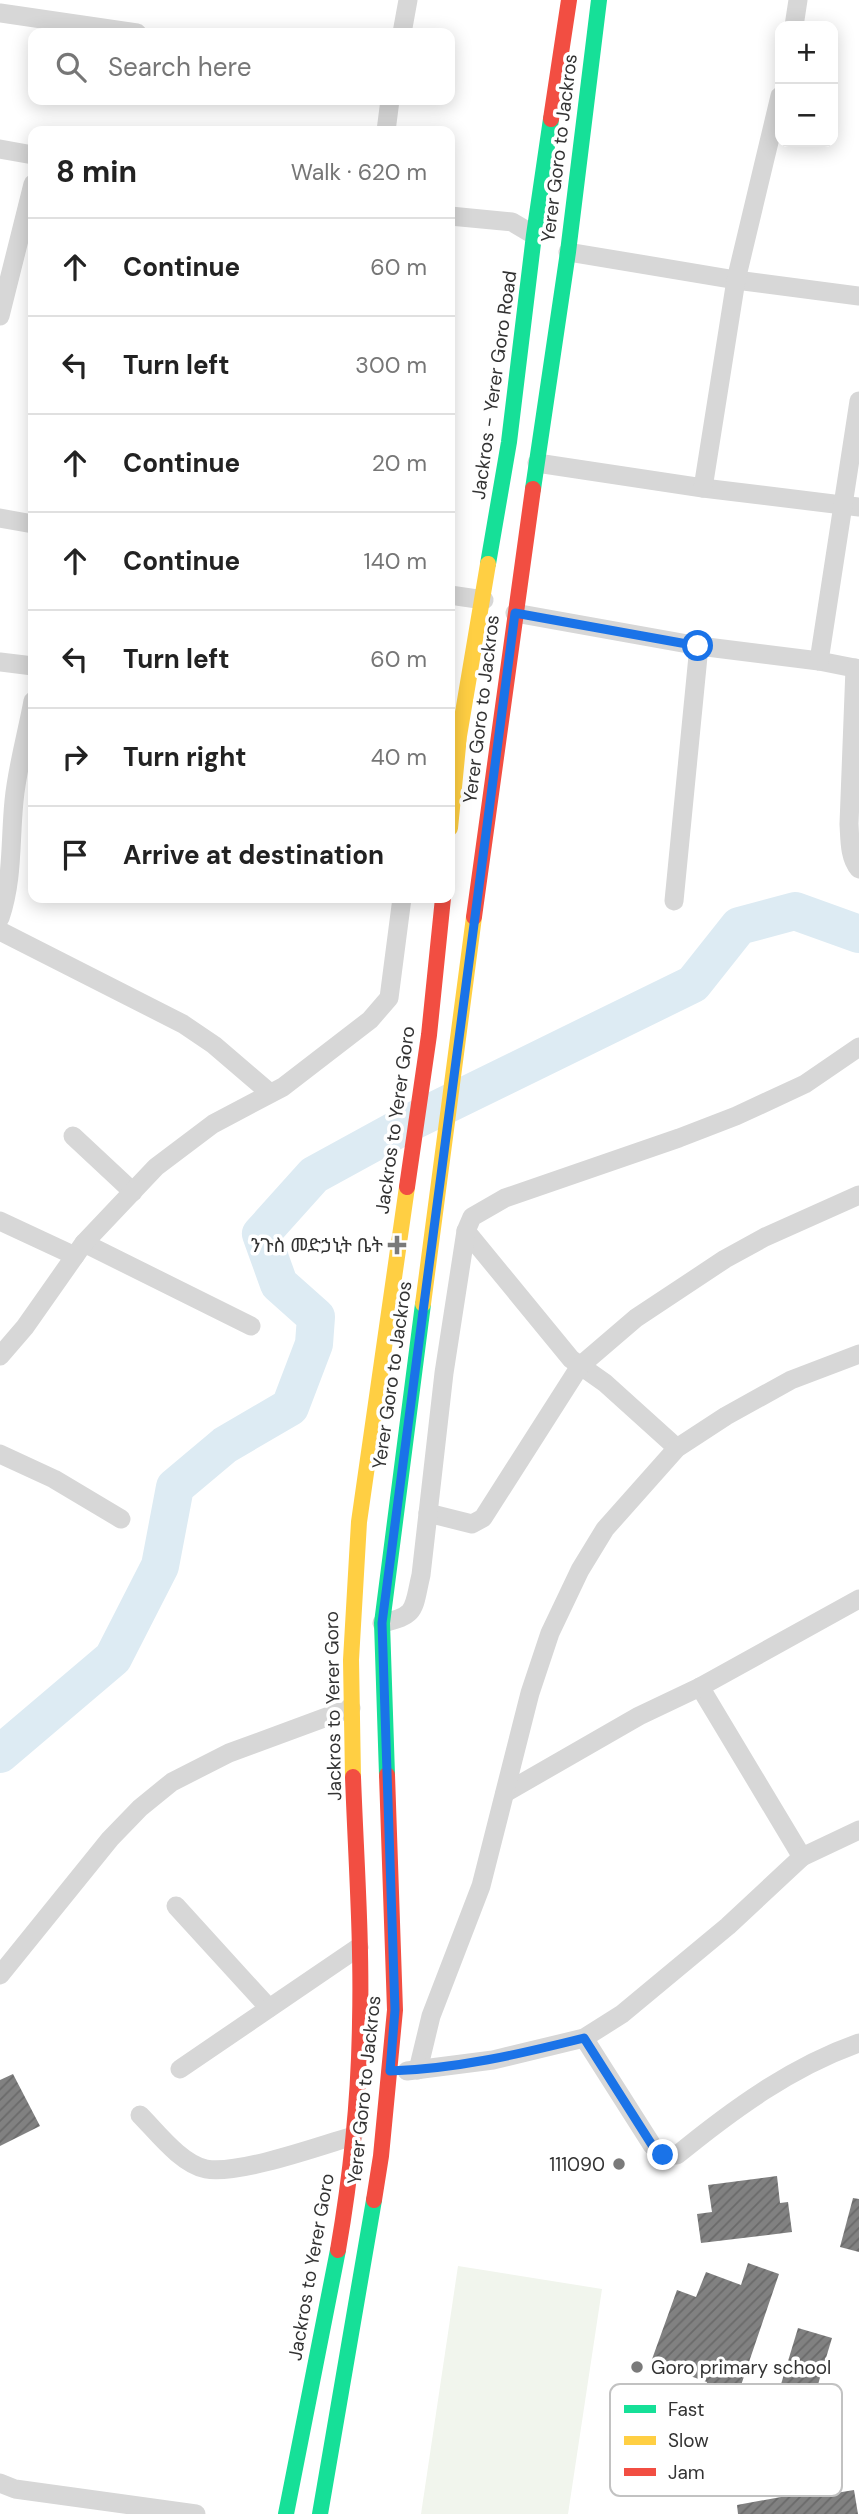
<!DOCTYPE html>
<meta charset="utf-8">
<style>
:root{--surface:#fff;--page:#f2f2f2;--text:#222;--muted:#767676;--line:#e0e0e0}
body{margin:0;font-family:"DM Sans","Noto Sans Ethiopic",sans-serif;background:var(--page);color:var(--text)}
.controls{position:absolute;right:21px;top:21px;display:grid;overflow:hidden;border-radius:14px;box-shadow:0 4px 18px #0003}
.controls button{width:63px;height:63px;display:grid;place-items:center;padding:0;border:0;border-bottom:2px solid var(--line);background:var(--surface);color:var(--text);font:35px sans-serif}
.stop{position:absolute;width:21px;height:21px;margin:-16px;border:5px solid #1a73e8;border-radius:50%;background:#fff}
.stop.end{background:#1a73e8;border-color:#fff;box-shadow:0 2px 7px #0008}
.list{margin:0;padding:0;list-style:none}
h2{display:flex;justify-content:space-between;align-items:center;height:91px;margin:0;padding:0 28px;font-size:30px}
h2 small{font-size:23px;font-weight:400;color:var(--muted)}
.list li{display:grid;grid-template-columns:46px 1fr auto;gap:21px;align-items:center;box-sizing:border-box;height:98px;padding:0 28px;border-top:2px solid var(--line)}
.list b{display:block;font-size:26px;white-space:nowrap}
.list em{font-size:23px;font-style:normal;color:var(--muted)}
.icon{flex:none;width:38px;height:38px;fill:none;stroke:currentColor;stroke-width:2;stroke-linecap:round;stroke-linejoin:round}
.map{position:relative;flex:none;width:859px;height:2514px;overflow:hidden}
.search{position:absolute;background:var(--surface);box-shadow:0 4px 18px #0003;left:28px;top:28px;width:427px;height:77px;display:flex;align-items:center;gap:18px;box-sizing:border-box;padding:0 24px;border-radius:14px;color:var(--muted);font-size:26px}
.panel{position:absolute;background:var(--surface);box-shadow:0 4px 18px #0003;left:28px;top:126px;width:427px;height:777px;border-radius:14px}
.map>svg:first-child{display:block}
</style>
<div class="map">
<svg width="859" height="2514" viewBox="0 0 859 2514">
<defs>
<pattern id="building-hatch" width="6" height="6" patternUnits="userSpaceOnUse" patternTransform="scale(1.75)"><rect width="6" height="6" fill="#818181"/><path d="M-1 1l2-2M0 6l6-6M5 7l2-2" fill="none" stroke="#6a6a6a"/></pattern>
</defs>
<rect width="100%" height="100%" fill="#fff"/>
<!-- park -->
<path fill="#f1f5ed" d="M 458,2266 L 602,2289 L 568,2514 L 421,2514 Z"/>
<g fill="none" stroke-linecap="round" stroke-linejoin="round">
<!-- river -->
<path stroke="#ddebf3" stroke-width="38" d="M 0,1754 L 113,1658 L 160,1566 L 175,1487 L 225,1445 L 290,1407 L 314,1344 L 316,1317 L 279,1284 L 261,1234 L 314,1175 L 409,1123 L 693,984 L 739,926 L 795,911 L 859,934"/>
</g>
<!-- building -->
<g fill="url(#building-hatch)">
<path d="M 13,2074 L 40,2126 L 0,2146 L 0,2080 Z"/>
<path d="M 777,2176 L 780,2203 L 788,2202 L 792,2232 L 701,2243 L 697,2214 L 712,2212 L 708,2185 Z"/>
<path d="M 853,2198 L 859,2199 L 859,2252 L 840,2247 Z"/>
<path d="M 748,2263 L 779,2274 L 737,2397 L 706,2386 L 707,2382 L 651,2362 L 677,2290 L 696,2297 L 706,2272 L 741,2285 Z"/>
<path d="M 798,2328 L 832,2338 L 794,2464 L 760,2454 Z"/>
<path d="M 828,2484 L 830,2494 L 854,2490 L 858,2514 L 738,2514 L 737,2505 L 803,2493 L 802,2489 Z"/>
</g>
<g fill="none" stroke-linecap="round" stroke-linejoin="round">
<!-- street -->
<g stroke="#d7d7d7" stroke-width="19">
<path d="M 0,13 L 137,33"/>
<path d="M 794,26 L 798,0"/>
<path d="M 402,33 L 408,0"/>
<path d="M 386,131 L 390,100"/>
<path d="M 0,149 L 33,155"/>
<path d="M 450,216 L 512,222 L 534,235"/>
<path d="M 568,252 L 736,280 L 859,296"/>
<path d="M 0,316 L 33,184"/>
<path d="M 537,463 L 703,488 L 859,507"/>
<path d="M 703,488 L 736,280 L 780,96"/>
<path d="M 0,518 L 33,524"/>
<path d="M 450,595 L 484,600"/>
<path d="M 515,613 L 699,646 L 819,661 L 859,669"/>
<path d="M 819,661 L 859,401"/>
<path d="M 0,662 L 33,666"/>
<path d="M 855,668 L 849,824 C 850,839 849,857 859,869"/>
<path d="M 674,901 L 699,646"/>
<path d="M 0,918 C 13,880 10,841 14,801 C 17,768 27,734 33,701"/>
<path d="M 0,931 L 183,1024 L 214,1045 L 270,1093"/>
<path d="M 73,1136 L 133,1192"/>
<path d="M 0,1221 L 75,1256"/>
<path d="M 466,1231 L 571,1359 L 605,1383 L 677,1448"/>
<path d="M 84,1243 L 251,1326"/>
<path d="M 0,1356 L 25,1327 L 84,1243 L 156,1167 L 213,1124 L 283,1087 L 370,1020 L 389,998 L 402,898"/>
<path d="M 0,1454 L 54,1479 L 121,1519"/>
<path d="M 428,1513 L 472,1524 L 483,1518 L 580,1366 L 636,1318 L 725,1259 L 765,1237 L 859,1195"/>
<path d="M 382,1623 C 418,1616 413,1608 421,1575 L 444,1373 L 466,1231 L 472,1217 L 505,1198 L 679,1138 L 736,1116 L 805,1084 L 859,1047"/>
<path d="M 700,1687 L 802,1857"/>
<path d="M 505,1793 L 639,1716 L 700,1687 L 859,1599"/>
<path d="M 176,1906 L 269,2008"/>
<path d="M 0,1975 L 110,1839 L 140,1808 L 172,1782 L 229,1753 L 351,1708"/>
<path d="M 584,2038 L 652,2145 L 663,2155 L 677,2155 C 732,2110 791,2067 859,2043"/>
<path d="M 180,2069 L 359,1947"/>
<path d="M 418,2070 L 431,2016 L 481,1886 L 530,1693 L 550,1633 L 580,1570 L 605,1529 L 677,1448 L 726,1416 L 791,1380 L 859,1354"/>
<path d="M 407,2071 L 493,2060 L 584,2038 L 622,2014 L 728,1926 L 802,1857 L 859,1830"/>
<path d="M 140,2115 C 157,2132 181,2164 206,2169 C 238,2175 320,2146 353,2136"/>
<path d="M 0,2483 L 15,2489 L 196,2514"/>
</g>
<!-- fast -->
<g stroke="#16e098" stroke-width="16">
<path d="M 533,489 L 568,252 L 599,0"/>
<path d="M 488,564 L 509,442 L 534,235 L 551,119"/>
<path d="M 387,1775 L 382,1623 L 423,1304"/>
<path d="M 286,2514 L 338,2250"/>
<path d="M 320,2514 L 374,2200"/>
</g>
<!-- slow -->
<g stroke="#ffcf43" stroke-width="16">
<path d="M 450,828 L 459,736 L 488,564"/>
<path d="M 423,1304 L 474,917"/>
<path d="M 353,1777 L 351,1660 L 359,1522 L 407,1187"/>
</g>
<!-- jam -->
<g stroke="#f24e42" stroke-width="16">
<path d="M 551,119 L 569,0"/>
<path d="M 474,917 L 533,489"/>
<path d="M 407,1187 L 429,1035 L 443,898"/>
<path d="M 374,2200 L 381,2156 L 395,2010 L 387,1775"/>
<path d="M 338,2250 C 351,2175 359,2099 360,2022 C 362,1941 356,1859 353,1777"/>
</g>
</g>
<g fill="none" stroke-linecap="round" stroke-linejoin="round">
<!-- route -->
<path stroke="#1a73e8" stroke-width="9" d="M 663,2155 L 652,2145 L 584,2038 C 520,2054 456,2069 390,2071 L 395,2010 L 382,1623 L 515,613 L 698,646"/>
</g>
<!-- markers -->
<g fill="#7a7a7a" stroke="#fff" stroke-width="2.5">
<path d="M393.5 1234.5h7v7h7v7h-7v7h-7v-7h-7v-7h7z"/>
<circle cx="619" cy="2164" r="7"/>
<circle cx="637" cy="2367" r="7"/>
</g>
<g text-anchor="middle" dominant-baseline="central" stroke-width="7" stroke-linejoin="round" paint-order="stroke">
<!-- street labels -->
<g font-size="19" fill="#333" stroke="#fff">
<text transform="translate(559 148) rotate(-83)">Yerer Goro to Jackros</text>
<text transform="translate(494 385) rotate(-82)">Jackros - Yerer Goro Road</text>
<text transform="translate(481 709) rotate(-83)">Yerer Goro to Jackros</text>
<text transform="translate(395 1120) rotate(-82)">Jackros to Yerer Goro</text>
<text transform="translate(392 1375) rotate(-82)">Yerer Goro to Jackros</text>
<text transform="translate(333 1706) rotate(-91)">Jackros to Yerer Goro</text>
<text transform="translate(364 2090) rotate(-84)">Yerer Goro to Jackros</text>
<text transform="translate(311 2267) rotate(-80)">Jackros to Yerer Goro</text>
</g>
<!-- poi labels -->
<g font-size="19" fill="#333" stroke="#fff" text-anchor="end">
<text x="383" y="1245">ንጉስ መድኃኒት ቤት</text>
<text x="605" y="2164">111090</text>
<text x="651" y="2367" text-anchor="start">Goro primary school</text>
</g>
</g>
<!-- legend -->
<rect x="610" y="2384" width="232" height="112" rx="10" fill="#fff" stroke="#c2c2c2" stroke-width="2"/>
<rect x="624" y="2405" width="32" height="8" fill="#16e098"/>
<rect x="624" y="2436" width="32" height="9" fill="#ffcf43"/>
<rect x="624" y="2468" width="32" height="8" fill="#f24e42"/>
<g font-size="19" fill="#333">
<text x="668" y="2416">Fast</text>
<text x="668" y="2447">Slow</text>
<text x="668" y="2479">Jam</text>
</g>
</svg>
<div class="controls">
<button>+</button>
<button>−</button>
</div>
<div class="stop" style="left:698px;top:646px"></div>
<div class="stop end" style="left:663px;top:2155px"></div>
<div class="search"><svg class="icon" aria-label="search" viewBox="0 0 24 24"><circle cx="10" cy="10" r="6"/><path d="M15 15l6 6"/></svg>Search here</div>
<section class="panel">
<h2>8 min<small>Walk · 620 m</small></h2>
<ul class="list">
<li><svg class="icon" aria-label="ahead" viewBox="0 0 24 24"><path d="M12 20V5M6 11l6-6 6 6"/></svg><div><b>Continue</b></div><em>60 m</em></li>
<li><svg class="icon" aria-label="left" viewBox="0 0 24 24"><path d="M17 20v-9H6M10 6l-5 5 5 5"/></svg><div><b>Turn left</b></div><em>300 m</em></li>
<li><svg class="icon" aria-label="ahead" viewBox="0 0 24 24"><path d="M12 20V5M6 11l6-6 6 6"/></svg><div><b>Continue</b></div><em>20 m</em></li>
<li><svg class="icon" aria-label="ahead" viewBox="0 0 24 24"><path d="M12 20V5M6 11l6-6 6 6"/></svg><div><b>Continue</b></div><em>140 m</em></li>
<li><svg class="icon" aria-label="left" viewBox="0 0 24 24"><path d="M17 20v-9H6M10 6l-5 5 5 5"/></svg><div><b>Turn left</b></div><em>60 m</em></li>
<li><svg class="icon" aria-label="right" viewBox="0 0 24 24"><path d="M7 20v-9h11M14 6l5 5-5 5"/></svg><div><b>Turn right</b></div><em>40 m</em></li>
<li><svg class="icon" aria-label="arrive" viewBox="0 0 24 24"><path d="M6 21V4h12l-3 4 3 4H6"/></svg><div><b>Arrive at destination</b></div></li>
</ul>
</section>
</div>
